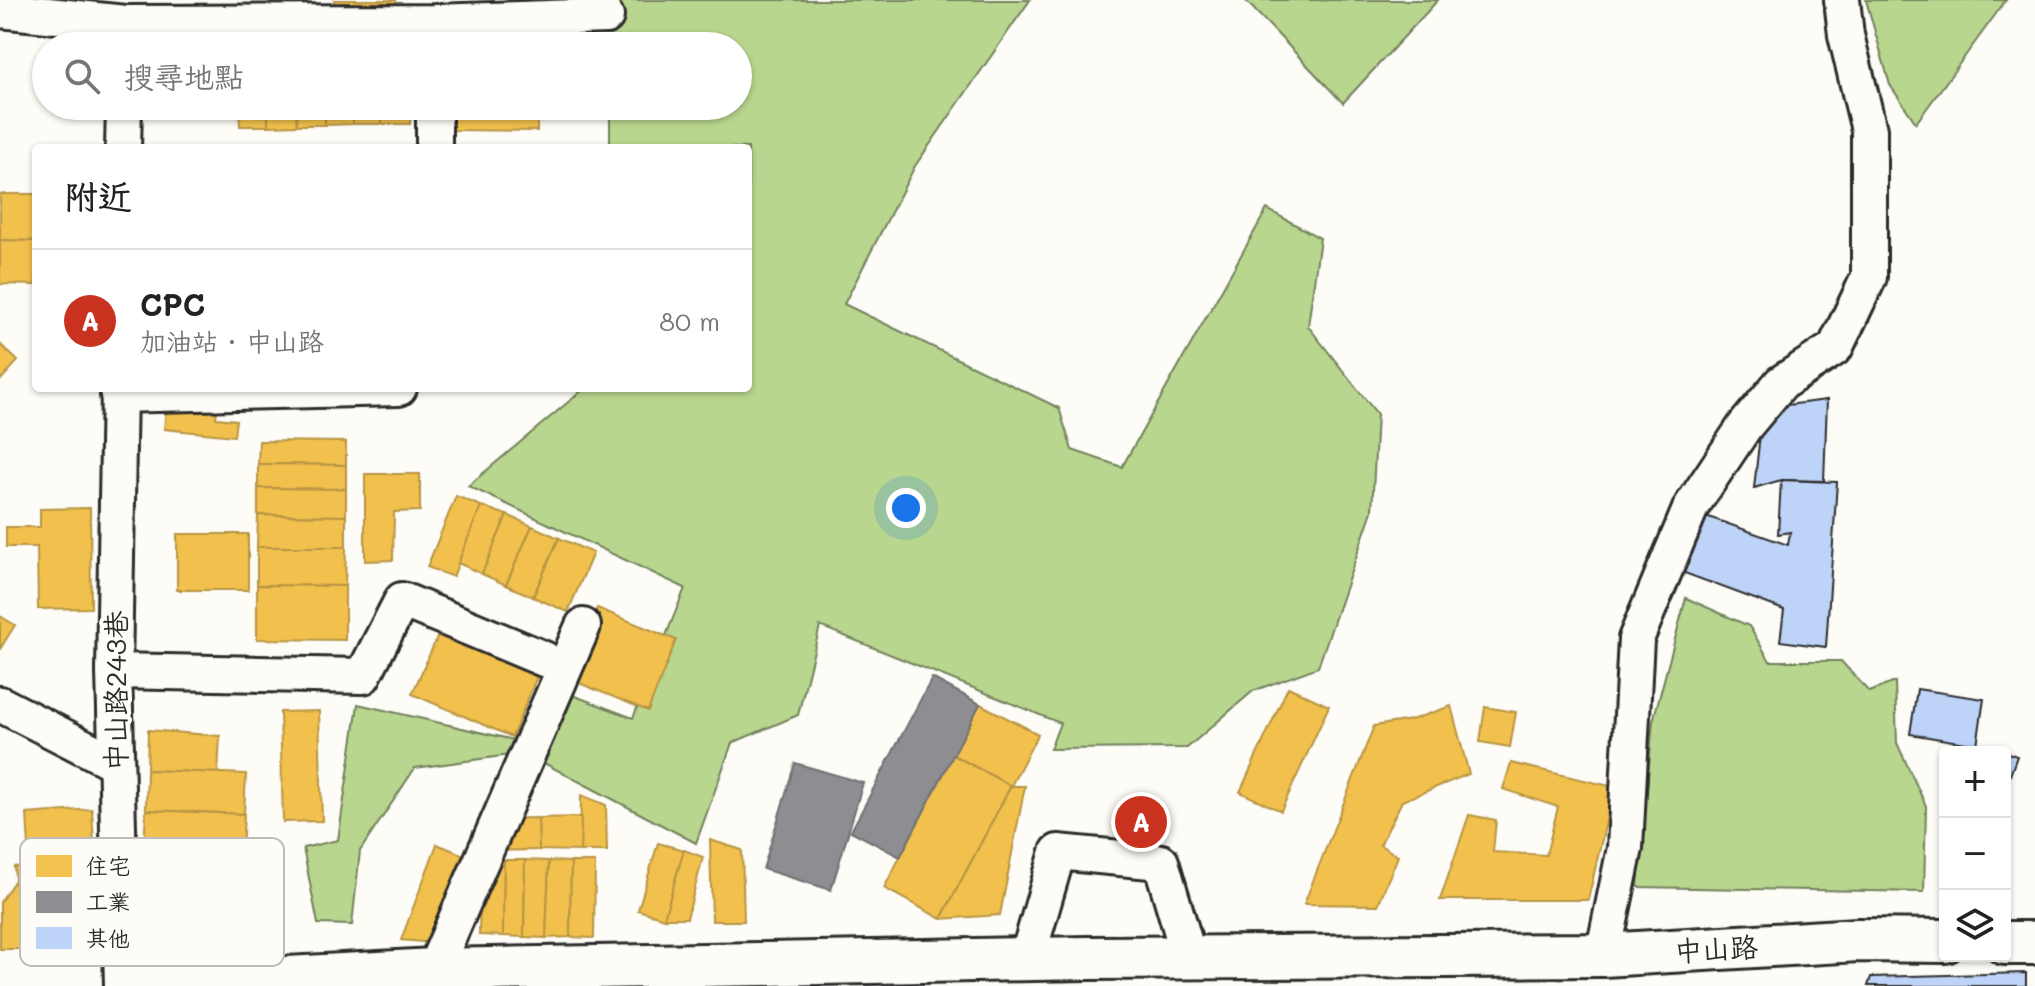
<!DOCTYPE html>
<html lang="zh-TW">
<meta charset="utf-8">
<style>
:root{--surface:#fff;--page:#f6f6f6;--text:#222;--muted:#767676;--line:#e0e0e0;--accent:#c8321e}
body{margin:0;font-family:Mali,"LXGW WenKai TC",sans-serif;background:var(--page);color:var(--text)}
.controls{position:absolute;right:24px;bottom:24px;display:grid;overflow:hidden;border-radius:8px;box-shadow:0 2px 6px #0004}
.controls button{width:72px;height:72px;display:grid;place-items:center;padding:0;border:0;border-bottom:2px solid var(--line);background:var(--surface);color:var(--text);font:40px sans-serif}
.you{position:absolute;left:906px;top:508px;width:28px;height:28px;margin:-20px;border:6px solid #fff;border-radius:50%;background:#1a73e8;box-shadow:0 0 0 12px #1a73e833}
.badge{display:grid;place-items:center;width:52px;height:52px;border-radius:50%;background:var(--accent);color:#fff;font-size:26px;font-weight:700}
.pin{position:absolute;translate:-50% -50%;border:4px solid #fff;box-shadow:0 2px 8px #0006}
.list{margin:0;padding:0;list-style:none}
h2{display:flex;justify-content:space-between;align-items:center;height:104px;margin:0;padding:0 32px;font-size:34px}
h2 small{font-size:26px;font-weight:400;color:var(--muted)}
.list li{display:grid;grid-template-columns:52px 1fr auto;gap:24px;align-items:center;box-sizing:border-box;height:144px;padding:0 32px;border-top:2px solid var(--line)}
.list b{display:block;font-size:30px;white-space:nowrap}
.list p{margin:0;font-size:26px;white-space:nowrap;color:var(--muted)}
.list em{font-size:26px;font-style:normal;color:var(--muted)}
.icon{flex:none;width:44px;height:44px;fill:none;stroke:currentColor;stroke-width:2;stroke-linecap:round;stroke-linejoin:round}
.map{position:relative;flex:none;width:2035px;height:986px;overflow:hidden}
.search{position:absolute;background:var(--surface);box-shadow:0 2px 6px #0004;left:32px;top:32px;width:720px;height:88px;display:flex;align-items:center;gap:20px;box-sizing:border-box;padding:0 28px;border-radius:44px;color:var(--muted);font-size:30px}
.panel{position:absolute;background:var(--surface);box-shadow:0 2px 6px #0004;left:32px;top:144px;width:720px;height:248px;border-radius:8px}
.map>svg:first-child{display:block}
</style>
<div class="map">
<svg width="2035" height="986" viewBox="0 0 2035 986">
<rect width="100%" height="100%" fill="#fdfcf7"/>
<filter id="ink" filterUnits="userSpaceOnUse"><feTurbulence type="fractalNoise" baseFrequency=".0125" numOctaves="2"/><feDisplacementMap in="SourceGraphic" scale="16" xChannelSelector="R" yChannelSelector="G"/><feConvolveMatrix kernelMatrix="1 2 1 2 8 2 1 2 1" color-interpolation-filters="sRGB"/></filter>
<g filter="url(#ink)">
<!-- green -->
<g fill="#b9d68e" stroke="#72805c" stroke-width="2">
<path d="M 610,0 L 1030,0 L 915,166 L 844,304 L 1059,408 L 1072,450 L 1122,467 L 1267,209 L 1320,238 L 1308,326 L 1377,414 L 1372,511 L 1318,667 L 1253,691 L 1187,748 L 1050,749 L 1060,723 L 820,626 L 798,715 L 732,743 L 696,843 L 525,753 L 415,768 L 360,851 L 352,925 L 318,924 L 303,848 L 338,840 L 358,704 L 514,740 L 551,687 L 633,718 L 685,588 L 468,486 L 585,388 L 748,388 L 748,148 L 610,148 L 610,106 L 738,106 L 738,46 L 610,46 Z"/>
<path d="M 1245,0 L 1438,0 L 1343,103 Z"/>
<path d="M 1866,0 L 2006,0 L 1916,123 L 1890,85 Z"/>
<path d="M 1686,598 L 1749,626 L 1770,661 L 1841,661 L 1869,692 L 1895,682 L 1897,743 L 1926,806 L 1924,892 L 1638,887 L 1653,721 Z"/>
</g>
<!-- homes -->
<g fill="#f2c14e" stroke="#b69444" stroke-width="2">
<rect x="334" y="0" width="62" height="4"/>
<path d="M 451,28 L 538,29 L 538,46 L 451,46 Z"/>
<path d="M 239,106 L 268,106 L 268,126 L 240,126 Z"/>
<path d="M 268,106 L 296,106 L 297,125 L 268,126 Z"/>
<path d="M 296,106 L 325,106 L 325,125 L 297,125 Z"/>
<path d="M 325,106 L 353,106 L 353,124 L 325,125 Z"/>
<rect x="353" y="106" width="29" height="18"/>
<rect x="382" y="106" width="28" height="18"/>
<path d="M 450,106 L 537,106 L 537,131 L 450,130 Z"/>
<path d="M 0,194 L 36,194 L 36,241 L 0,240 Z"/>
<path d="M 0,240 L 36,241 L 36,285 L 0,284 Z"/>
<path d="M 0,344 L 18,361 L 0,381 Z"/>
<path d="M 167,397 L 218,403 L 216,418 L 236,420 L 234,436 L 164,429 Z"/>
<path d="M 259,441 L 346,442 L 346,465 L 258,464 Z"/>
<path d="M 258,464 L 346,465 L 346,489 L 258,488 Z"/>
<path d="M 365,474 L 420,474 L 420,511 L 394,512 L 393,560 L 365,561 Z"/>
<path d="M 258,488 L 346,489 L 346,516 L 258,515 Z"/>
<path d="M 456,496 L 481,506 L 453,577 L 427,567 Z"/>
<path d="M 481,506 L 507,515 L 482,574 L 458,563 Z"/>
<path d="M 90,508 L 91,608 L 38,609 L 37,547 L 6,547 L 6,527 L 40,527 L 40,509 Z"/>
<path d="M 258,515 L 346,516 L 346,547 L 257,547 Z"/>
<path d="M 507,515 L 532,526 L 506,585 L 482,574 Z"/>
<path d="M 532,526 L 559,538 L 533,597 L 506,585 Z"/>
<rect x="177" y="534" width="71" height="56"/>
<path d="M 559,538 L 593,553 L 568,612 L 533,597 Z"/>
<path d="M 257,547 L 346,547 L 345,586 L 257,585 Z"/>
<path d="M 257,585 L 345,586 L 345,640 L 257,639 Z"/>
<path d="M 597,608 L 676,640 L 648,711 L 569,679 Z"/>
<path d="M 0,616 L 15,625 L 0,649 Z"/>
<path d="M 443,624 L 541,667 L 512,737 L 412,694 Z"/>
<path d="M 1288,687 L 1329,706 L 1281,811 L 1240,792 Z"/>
<path d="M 980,704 L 1038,734 L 1011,786 L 953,755 Z"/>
<path d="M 1451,706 L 1469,774 L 1402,801 L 1380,845 L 1398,856 L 1378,905 L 1304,904 L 1374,726 L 1411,720 Z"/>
<path d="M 1485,707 L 1516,712 L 1510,747 L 1480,742 Z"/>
<path d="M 319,711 L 322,821 L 283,822 L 280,712 Z"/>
<path d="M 148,730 L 220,736 L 218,773 L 147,770 Z"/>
<path d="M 953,755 L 1011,786 L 941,919 L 884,888 Z"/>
<path d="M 1511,763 L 1614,787 L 1588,900 L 1440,900 L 1469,815 L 1496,820 L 1493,852 L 1546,855 L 1558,807 L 1503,789 Z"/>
<path d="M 147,770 L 246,774 L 244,814 L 146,810 Z"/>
<path d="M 1011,786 L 1025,786 L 1000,915 L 941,919 Z"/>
<path d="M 581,795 L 606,805 L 607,851 L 580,851 Z"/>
<path d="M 92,809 L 95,860 L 30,866 L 27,814 Z"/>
<path d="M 146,810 L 244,814 L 242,852 L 144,848 Z"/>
<path d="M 581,817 L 580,851 L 539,850 L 538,818 Z"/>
<path d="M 538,818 L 539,850 L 491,851 L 490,819 Z"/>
<path d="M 710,840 L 742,850 L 744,921 L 712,921 Z"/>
<path d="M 658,843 L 684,850 L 664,918 L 638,910 Z"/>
<path d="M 437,844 L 469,857 L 435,943 L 401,940 Z"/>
<path d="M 684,850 L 703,857 L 687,918 L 664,918 Z"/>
<path d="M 95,860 L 106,867 L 110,925 L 78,944 L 21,949 L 14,867 Z"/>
<path d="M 504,860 L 503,936 L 479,935 L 481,861 Z"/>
<path d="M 504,860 L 525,860 L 524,937 L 503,936 Z"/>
<path d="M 525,860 L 549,861 L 546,938 L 524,937 Z"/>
<path d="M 549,861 L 571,862 L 570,937 L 546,938 Z"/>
<path d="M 571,862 L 595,862 L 594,938 L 570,937 Z"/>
<path d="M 15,880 L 21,949 L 0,949 L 0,902 Z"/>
</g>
<!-- industry -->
<g fill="#8d8d92" stroke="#707073" stroke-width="2">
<path d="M 932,678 L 980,704 L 900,857 L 851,831 Z"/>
<path d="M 795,763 L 863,783 L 831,890 L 763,869 Z"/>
</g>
<!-- building -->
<g fill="#bdd3f7" stroke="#2b2b2b" stroke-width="2">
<path d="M 1827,400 L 1824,481 L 1781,480 L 1754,488 L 1763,408 Z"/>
<path d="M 1781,480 L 1837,482 L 1826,647 L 1780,641 L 1784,610 L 1679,571 L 1700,514 L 1788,545 L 1790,532 L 1778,534 Z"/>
<path d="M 1917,689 L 1984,699 L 1977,745 L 1910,734 Z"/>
<path d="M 2005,752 L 2017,756 L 2005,789 Z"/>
<path d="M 2026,973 L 2026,986 L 1868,986 L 1871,977 Z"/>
</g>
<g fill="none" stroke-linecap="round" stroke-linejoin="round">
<defs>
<g id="minor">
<path d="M 0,10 L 125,23 L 435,22 L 606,16"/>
<path d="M 123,148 L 124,106"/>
<path d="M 434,148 L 434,106"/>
<path d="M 119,388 L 114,671 L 122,986"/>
<path d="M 118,395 L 399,388"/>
<path d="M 114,671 L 363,676 L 402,600 L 544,659"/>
<path d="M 0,704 L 115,763"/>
<path d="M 1603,955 L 1625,848 L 1636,639 L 1691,507 L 1745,426 L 1781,383 L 1835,348 L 1869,277 L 1869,130 L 1846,35 L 1842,0"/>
<path d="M 1027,959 L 1058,852 L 1161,862 L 1189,957"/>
<path d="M 434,970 L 583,626"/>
</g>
<g id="major">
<path d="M 2005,943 L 2035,943"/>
<path d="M 143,986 L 434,970 L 1088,958 L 1603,955 L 1858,940 L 1945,941"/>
</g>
</defs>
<!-- minor casing -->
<use href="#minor" stroke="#2b2b2b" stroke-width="40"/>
<!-- major casing -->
<use href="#major" stroke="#2b2b2b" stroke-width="48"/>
<!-- minor -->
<use href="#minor" stroke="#fdfcf7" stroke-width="34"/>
<!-- major -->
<use href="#major" stroke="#fdfcf7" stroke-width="42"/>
</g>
</g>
<g text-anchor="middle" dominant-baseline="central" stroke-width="8" stroke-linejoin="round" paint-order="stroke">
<!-- street labels -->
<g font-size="28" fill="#2b2b2b" stroke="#fdfcf7">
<text transform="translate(115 691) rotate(-90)">中山路243巷</text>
<text transform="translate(1716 948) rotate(-3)">中山路</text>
</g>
</g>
<!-- legend -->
<rect x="20" y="838" width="264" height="128" rx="12" fill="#fdfcf7" stroke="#bebdba" stroke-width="2"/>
<rect x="36" y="855" width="36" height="22" fill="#f2c14e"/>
<rect x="36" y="891" width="36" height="22" fill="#8d8d92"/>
<rect x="36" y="927" width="36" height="22" fill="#bdd3f7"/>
<g font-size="22" fill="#2b2b2b">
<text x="86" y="874">住宅</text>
<text x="86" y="910">工業</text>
<text x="86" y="946">其他</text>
</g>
</svg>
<div class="controls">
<button>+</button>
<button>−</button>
<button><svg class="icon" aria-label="layers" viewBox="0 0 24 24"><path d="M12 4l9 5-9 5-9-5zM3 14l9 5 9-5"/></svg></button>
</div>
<div class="you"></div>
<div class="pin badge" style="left:1141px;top:822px">A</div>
<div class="search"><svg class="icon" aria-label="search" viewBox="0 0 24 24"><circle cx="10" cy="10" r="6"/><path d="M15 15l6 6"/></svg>搜尋地點</div>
<section class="panel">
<h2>附近<small></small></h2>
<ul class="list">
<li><span class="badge">A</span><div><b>CPC</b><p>加油站 · 中山路</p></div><em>80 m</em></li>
</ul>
</section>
</div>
